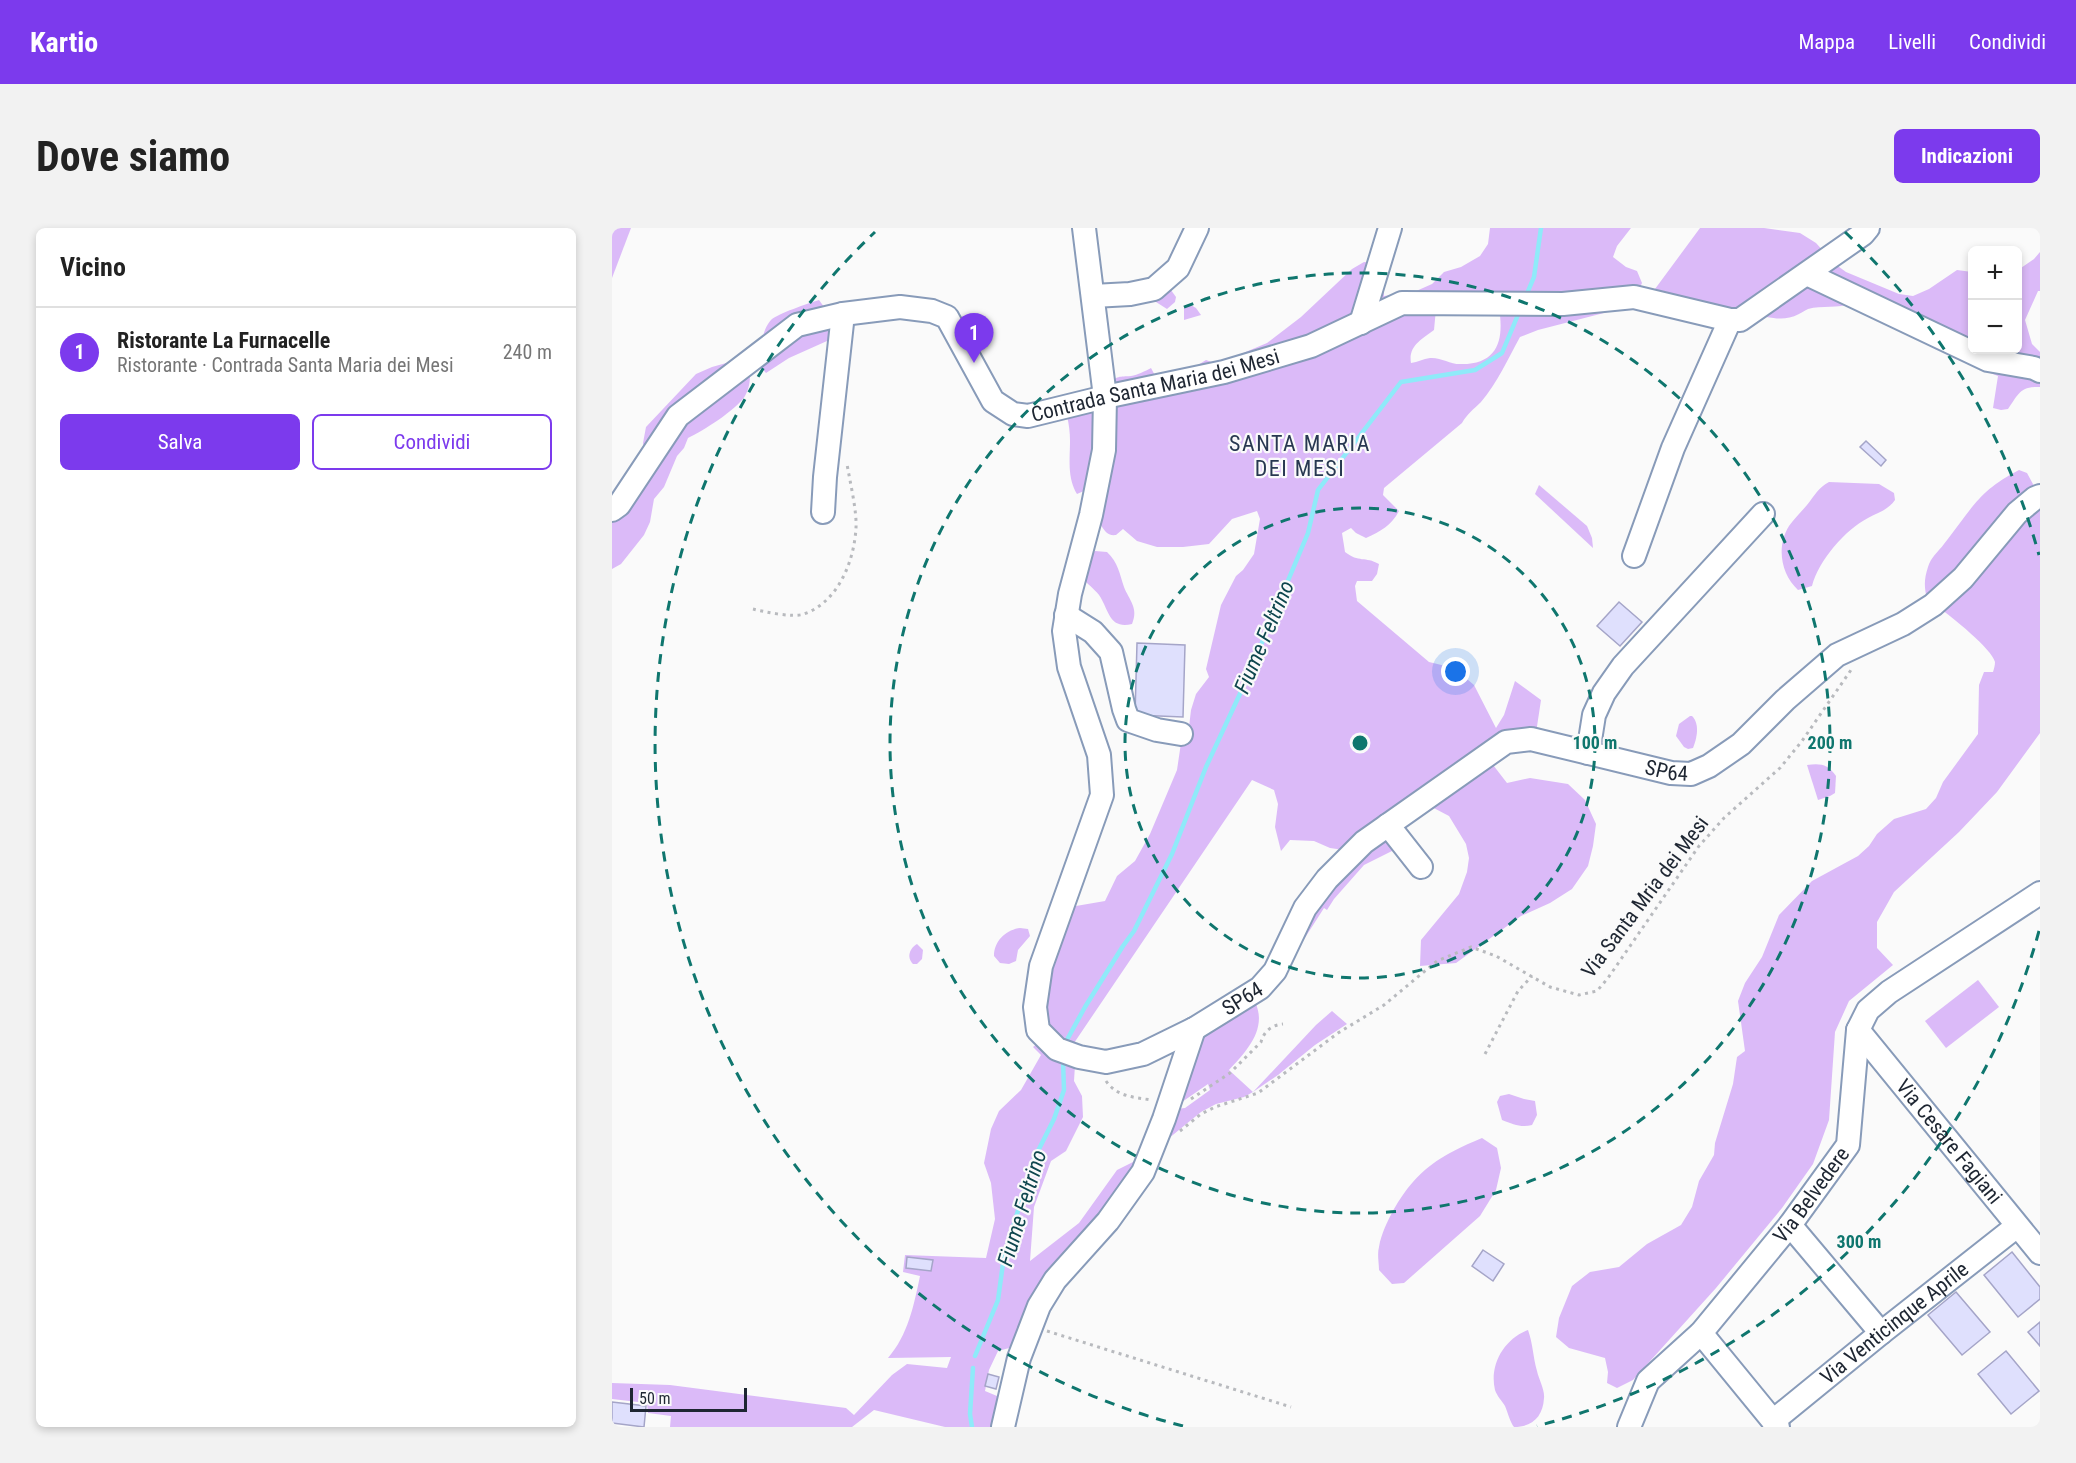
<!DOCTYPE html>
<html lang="it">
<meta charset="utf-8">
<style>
:root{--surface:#fff;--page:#f2f2f2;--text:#222;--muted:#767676;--line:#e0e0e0;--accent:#7c3aed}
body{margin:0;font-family:"Roboto Condensed",sans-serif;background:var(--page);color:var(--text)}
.controls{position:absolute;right:18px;top:18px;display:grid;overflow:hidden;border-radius:9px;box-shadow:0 3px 9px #0003}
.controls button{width:54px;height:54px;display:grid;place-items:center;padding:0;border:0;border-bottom:2px solid var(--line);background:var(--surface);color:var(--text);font:30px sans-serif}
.scale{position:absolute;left:18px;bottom:15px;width:117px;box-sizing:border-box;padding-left:6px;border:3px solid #1e2632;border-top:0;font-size:16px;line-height:21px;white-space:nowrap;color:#1e2632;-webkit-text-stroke:4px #fafafa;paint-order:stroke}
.you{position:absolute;left:844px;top:444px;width:21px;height:21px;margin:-15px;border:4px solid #fff;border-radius:50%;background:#1a73e8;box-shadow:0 0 0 9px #1a73e833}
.badge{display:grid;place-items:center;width:39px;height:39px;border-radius:50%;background:var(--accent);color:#fff;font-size:20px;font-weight:700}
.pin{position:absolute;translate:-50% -50px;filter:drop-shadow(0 2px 3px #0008)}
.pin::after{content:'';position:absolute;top:32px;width:21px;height:18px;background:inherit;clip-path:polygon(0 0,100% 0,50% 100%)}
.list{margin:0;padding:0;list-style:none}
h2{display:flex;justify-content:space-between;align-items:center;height:78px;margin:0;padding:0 24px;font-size:26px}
h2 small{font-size:20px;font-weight:400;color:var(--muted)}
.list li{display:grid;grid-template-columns:39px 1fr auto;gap:18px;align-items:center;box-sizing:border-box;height:90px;padding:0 24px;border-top:2px solid var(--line)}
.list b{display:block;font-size:22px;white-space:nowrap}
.list p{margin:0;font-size:20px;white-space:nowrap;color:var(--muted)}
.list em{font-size:20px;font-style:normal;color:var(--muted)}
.actions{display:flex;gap:12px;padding:18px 24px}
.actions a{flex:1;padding:14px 0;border:2px solid var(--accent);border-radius:9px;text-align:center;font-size:21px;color:var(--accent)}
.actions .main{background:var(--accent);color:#fff}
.map{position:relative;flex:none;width:1428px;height:1199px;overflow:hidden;border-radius:9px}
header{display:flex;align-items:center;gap:36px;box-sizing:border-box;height:84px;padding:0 30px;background:var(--accent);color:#fff}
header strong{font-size:28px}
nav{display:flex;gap:33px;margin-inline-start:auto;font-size:21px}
.intro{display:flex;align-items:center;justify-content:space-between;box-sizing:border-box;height:144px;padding:0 36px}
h1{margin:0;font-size:42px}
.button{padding:15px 27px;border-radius:9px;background:var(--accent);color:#fff;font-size:21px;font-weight:700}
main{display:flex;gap:36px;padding:0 36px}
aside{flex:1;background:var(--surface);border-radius:9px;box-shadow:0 3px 9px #0003}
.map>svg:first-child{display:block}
</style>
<header>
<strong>Kartio</strong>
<nav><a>Mappa</a><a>Livelli</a><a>Condividi</a></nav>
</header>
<div class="intro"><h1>Dove siamo</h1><a class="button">Indicazioni</a></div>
<main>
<aside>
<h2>Vicino<small></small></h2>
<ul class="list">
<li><span class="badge">1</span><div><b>Ristorante La Furnacelle</b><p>Ristorante · Contrada Santa Maria dei Mesi</p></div><em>240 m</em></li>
</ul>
<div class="actions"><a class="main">Salva</a><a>Condividi</a></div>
</aside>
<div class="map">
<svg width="1428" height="1199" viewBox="0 0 1428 1199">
<rect width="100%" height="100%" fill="#fafafa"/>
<!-- green -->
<g fill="#dbbaf8" fill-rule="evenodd">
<path d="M 0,0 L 19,0 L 0,50 Z"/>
<path d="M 878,0 L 1019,0 L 1005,18 L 1001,29 L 1014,39 L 1025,43 L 1030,55 L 1019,78 L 926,102 L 908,109 C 896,131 885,155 869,174 C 862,181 855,186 850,195 L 772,260 L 771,267 L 787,283 C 779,298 769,303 754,310 L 744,305 L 739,300 L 730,305 L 733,324 C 747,335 753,328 767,336 L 765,346 L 760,353 L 745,353 L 743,358 L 745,373 L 817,434 L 842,440 L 862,457 L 884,500 L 892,487 L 903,453 L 929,472 L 924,505 L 739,623 L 718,620 L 702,613 L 678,612 L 669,623 L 663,599 L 666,576 L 662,562 L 640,552 L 460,818 C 453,814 445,811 440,805 C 419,785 450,709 459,684 L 464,678 L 493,673 L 505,648 L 523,633 L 538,606 L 565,542 L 569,515 L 577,499 L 579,482 L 584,466 L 597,449 L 594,441 L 609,377 L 624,348 L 631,342 L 642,326 L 648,291 L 645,283 L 620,291 L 597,316 L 571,319 L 545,319 L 525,313 L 511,301 L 504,307 C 495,308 493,303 488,296 L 497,157 C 504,147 508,149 519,148 C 526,147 533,143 539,140 L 546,153 L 580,145 L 586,137 L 594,132 L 605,136 L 655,115 L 689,89 L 740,41 L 752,34 L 762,35 L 772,54 L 772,68 L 802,64 L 820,56 L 832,44 L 849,39 L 868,28 L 876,16 ZM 887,80 C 892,110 887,136 850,136 C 839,137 829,129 818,130 C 811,131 806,134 799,135 C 796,118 810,111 822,102 L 824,81 Z"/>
<path d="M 1088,0 L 1152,0 L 1188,5 L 1204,15 L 1223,36 L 1234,44 L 1287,66 L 1301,68 L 1317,61 L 1345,42 L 1360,44 L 1360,122 L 1406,122 L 1406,42 L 1422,31 L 1428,24 L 1428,63 L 1426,63 L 1413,92 L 1420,116 L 1428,124 L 1428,159 C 1408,158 1406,167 1396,181 L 1389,182 L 1381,180 L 1386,148 L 1365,140 L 1339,125 L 1240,75 C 1226,81 1210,77 1196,81 C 1194,82 1189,85 1187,86 C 1175,92 1167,91 1154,89 L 1149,84 L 1052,75 L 1043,61 Z"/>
<path d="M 556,58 L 564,69 L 563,74 L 555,81 L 544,74 L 544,68 Z"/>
<path d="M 207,72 C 219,88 222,94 215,113 L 177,130 L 154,145 L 147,137 C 148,124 149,103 159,92 C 165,86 197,75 207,72 Z"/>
<path d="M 577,76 L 584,80 L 589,87 L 572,92 L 572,80 Z"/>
<path d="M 125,132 L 138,146 C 138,154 137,161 133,168 C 124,182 91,203 76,210 L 72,220 L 65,228 L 52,259 L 42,271 L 38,294 L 32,307 L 9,336 L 0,341 L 0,289 L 33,229 L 31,215 L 34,199 L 84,146 L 100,139 Z"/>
<path d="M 487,180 L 481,259 L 465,266 C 455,250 458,230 458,213 C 458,205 457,196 455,188 Z"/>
<path d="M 1407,242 L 1415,245 L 1422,258 L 1412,267 L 1347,342 L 1315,371 C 1312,359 1312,351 1316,339 C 1319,329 1326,324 1332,316 C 1359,282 1366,263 1407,242 Z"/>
<path d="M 1217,254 L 1267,256 L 1282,265 L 1283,272 C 1276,282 1267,284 1256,290 C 1233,302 1207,332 1200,358 L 1186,362 C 1169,346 1164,319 1177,298 C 1182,291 1189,284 1195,277 C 1203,267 1206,260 1217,254 Z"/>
<path d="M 927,257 L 975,298 L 980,310 L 981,320 L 923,266 Z"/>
<path d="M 1428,274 L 1428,505 L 1385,564 L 1347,604 L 1282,664 L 1265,694 L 1265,720 L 1281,737 L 1237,773 L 1223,804 L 1217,892 L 1201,936 L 1170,980 L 1104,1060 L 1021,1152 L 1005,1160 L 995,1155 L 996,1144 L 993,1130 L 957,1120 L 944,1109 L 947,1090 L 960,1058 L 978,1044 L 1007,1039 L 1035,1016 L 1069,997 L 1080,979 L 1087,953 L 1102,927 L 1103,915 L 1121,856 L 1125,829 L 1133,823 L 1126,773 L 1133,755 L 1150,729 L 1167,687 L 1200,653 L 1246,628 L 1257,618 L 1265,606 L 1282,591 L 1314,581 L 1324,570 L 1331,554 L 1366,506 L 1367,457 L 1372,444 L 1381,444 C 1382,441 1383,437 1383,434 C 1380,421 1339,388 1327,380 Z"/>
<path d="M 483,323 L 495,324 C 506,334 508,347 512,359 C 517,372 527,380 520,396 C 499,401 497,385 490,372 C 487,365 480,360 474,354 C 474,344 476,331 483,323 Z"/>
<path d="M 1078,488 L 1080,488 C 1088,496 1085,510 1081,520 L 1076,521 L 1072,519 L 1064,508 L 1067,496 Z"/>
<path d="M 878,533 L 895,555 L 918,550 L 956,556 L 973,572 L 984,596 L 981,618 L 976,638 L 960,661 L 938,675 L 909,688 L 844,735 L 808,738 L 809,712 L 847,666 L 855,644 L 857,630 L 854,616 L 837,588 L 816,577 Z"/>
<path d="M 1195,537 C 1208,535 1216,536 1224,548 L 1223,565 L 1218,568 L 1206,572 Z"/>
<path d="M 774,603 L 782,622 L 752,637 L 722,671 L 715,682 L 712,680 L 671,744 L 696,681 Z"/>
<path d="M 408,700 L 416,701 L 418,708 L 406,722 L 404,733 L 397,736 L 388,735 L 382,728 C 382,713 394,702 408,700 Z"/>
<path d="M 305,716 L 311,722 L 310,731 L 305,736 L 301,736 C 294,729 298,720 305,716 Z"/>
<path d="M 1366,752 L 1387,779 L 1334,820 L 1313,793 Z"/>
<path d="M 643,774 C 656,801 634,824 617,842 L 641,864 L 704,797 L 720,783 L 735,796 L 703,817 L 666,847 L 641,864 L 632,869 L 604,876 L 589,884 L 551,915 L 564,881 L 573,880 L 598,862 L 596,856 L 570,874 L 565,872 L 586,802 Z"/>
<path d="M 426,815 L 463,837 L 462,853 L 470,868 L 471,889 L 454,923 L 439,933 L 422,979 L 418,1033 L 467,995 L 505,942 L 533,928 L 401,1119 L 386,1123 L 377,1142 L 373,1163 L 385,1168 L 386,1179 L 383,1199 L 333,1199 L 262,1182 L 240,1199 L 58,1199 L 59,1188 L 36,1185 L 35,1175 L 0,1171 L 0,1155 L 58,1157 L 234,1180 L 242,1187 L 280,1147 L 295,1136 L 335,1140 L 339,1129 L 276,1130 C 296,1107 302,1077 308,1048 L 291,1044 L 293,1027 L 374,1030 L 383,991 L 379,955 L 372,935 L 379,901 L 387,883 L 409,862 L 429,827 L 421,819 Z"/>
<path d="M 897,866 L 912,871 L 923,873 L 925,887 L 920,897 C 909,900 901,896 890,892 L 885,874 L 888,868 Z"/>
<path d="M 870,910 L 885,920 L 889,940 L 884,962 L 868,988 L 792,1055 L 780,1056 L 767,1042 C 767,1035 765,1026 767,1019 C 769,1006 776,992 782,981 C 805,941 829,927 870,910 Z"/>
<path d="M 916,1102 C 921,1116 921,1129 925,1143 C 927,1152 933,1162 932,1170 C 931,1189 920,1199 902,1199 C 898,1194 896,1185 893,1178 C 890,1173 885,1168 883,1162 C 877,1137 892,1111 916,1102 Z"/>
</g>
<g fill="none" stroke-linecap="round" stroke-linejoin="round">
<!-- stream -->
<g stroke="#8feaf9" stroke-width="4.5">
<path d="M 914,68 L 922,49 L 929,0"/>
<path d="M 456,810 L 473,779 L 511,718 L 522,703 L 560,626 L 594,539 L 633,455 L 696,305 L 706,262 L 789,154 L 863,142 L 890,125 L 908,82"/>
<path d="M 363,1128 L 386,1072 L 392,1028 L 422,931 L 442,891 L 452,862 L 451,832"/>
<path d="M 360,1199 L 358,1186 L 361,1140"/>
</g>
</g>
<!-- building -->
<g fill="#dfe0fd" stroke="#a5a5c8" stroke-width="1.5">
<path d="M 1254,213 L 1274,232 L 1269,238 L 1248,219 Z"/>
<path d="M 1007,374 L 1030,394 L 1008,418 L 985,398 Z"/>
<path d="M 525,415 L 573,417 L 571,489 L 523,487 Z"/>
<path d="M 871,1022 L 892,1036 L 881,1053 L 860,1038 Z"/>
<path d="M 1400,1024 L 1428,1059 L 1428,1071 L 1406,1089 L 1372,1047 Z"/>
<path d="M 295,1029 L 321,1032 L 319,1043 L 294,1040 Z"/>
<path d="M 1344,1064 L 1378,1104 L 1350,1127 L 1316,1087 Z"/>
<path d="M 1428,1094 L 1428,1118 L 1416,1104 Z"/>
<path d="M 1394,1123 L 1427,1163 L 1399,1186 L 1366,1146 Z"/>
<path d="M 376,1146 L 387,1149 L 384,1161 L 373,1158 Z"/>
<path d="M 0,1174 L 34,1178 L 32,1199 L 0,1195 Z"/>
</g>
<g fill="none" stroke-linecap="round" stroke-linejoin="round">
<defs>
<g id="minor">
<path id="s1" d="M 472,0 L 493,169 L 492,222 L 479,287 L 458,366 L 452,403 L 457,439 L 487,527 L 490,567 L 429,738 L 423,779 L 426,802 L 445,821 L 467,829 L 494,834 L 531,826 L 582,801 L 648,760 L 663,743 L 693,680 L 715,651 L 752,614 L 894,514 L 919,511 L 1059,545 L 1079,546 L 1097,538 L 1129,516 L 1173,472 L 1225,427 L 1291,396 L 1321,377 L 1351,350 L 1405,285 L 1423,270 L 1428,268"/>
<path d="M 1195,46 L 1376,132 L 1422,140 L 1428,143"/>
<path d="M 481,68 L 518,66 L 542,61 L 566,40 L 585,0"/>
<path d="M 749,95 L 778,0"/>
<path id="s2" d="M 0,282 L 7,277 L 66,188 L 185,97 L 231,86 L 288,79 L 320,83 L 335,89 L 381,173 L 401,186 L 416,188 L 493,169 L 612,144 L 699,118 L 790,75 L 951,76 L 1022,69 L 1118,92 L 1128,92 L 1251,6 L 1256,0"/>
<path d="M 211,284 L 213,249 L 231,86"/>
<path d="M 1022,328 L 1061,220 L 1118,92"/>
<path d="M 454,387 L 481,404 L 499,424 L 512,481 L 516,492 L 545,502 L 569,506"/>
<path d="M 976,525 L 982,487 L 992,465 L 1011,438 L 1151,286"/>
<path d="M 776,597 L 809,639"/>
<path id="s3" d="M 1246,802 L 1428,1025"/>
<path d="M 1178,997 L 1269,1105"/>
<path d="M 1089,1105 L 1166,1199"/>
<path id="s4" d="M 1161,1193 L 1269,1105 L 1405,998"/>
<path d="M 391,1199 L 407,1130 L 427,1078 L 443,1052 L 496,993 L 531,944 L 552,891 L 582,801"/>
<path id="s5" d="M 1017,1199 L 1036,1153 L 1089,1105 L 1178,997 L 1236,917 L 1246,802 L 1256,782 L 1277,764 L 1428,665"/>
</g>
</defs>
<!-- minor casing -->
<use href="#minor" stroke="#889bb9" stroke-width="26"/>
<!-- path -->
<g stroke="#b8babe" stroke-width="3" stroke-dasharray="3 4.5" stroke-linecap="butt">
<path d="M 141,381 C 153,384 181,390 192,386 C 226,374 242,334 244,300 C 245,283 238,254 235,236"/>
<path d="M 873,826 L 906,763 L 920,748"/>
<path d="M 494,853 C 505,869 522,869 539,872"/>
<path d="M 579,871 L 618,845 L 649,814 C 652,803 660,797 671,796"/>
<path d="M 568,903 L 589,886 L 603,879 L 646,865 L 726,805 L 772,777 L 825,733 L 859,719 L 884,728 L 938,759 L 967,767 L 985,763 L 996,750 L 1087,618 L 1112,590 L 1168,540 L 1190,513 L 1239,442"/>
<path d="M 435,1103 L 679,1179"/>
</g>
<!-- minor -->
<use href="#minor" stroke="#fff" stroke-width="22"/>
</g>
<!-- distance rings -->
<g fill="none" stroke="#0f766e" stroke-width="3" stroke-dasharray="10 8">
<circle cx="748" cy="515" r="235"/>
<circle cx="748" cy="515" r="470"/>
<path d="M1427 703A705 705 0 0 1 925 1198M571 1198A705 705 0 0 1 263 4M1233 4A705 705 0 0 1 1427 327"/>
</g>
<g text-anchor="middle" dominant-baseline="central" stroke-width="4.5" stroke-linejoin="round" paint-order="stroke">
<!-- street labels -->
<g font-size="21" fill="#1e2632" stroke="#fafafa">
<text stroke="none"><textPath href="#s2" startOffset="684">Contrada Santa Maria dei Mesi</textPath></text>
<text stroke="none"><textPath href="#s1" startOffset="1594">SP64</textPath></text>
<text transform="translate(1033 669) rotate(-53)">Via Santa Mria dei Mesi</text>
<text stroke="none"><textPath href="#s1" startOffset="1054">SP64</textPath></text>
<text stroke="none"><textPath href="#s3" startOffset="144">Via Cesare Fagiani</textPath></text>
<text stroke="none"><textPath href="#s5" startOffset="298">Via Belvedere</textPath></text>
<text stroke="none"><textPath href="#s4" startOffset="156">Via Venticinque Aprile</textPath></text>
</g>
<!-- neighbourhood labels -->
<g font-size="22" letter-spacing="1.5" fill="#283851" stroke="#fafafa">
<text x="688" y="215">SANTA MARIA<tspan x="688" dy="25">DEI MESI</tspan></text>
</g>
<!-- water labels -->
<g font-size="22" font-style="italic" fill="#0e464e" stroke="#fafafa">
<text transform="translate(652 409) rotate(-67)">Fiume Feltrino</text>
<text transform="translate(410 980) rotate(-73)">Fiume Feltrino</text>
</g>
</g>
<circle cx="748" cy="515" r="9" fill="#0f766e" stroke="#fafafa" stroke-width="3"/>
<g font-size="18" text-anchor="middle" font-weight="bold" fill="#0f766e" stroke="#fafafa" stroke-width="4.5" stroke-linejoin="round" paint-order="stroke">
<text x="983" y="521">100 m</text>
<text x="1218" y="521">200 m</text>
<text x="1247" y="1020">300 m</text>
</g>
</svg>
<div class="controls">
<button>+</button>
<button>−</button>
</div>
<div class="scale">50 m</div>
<div class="you"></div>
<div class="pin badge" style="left:362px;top:135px">1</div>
</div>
</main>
